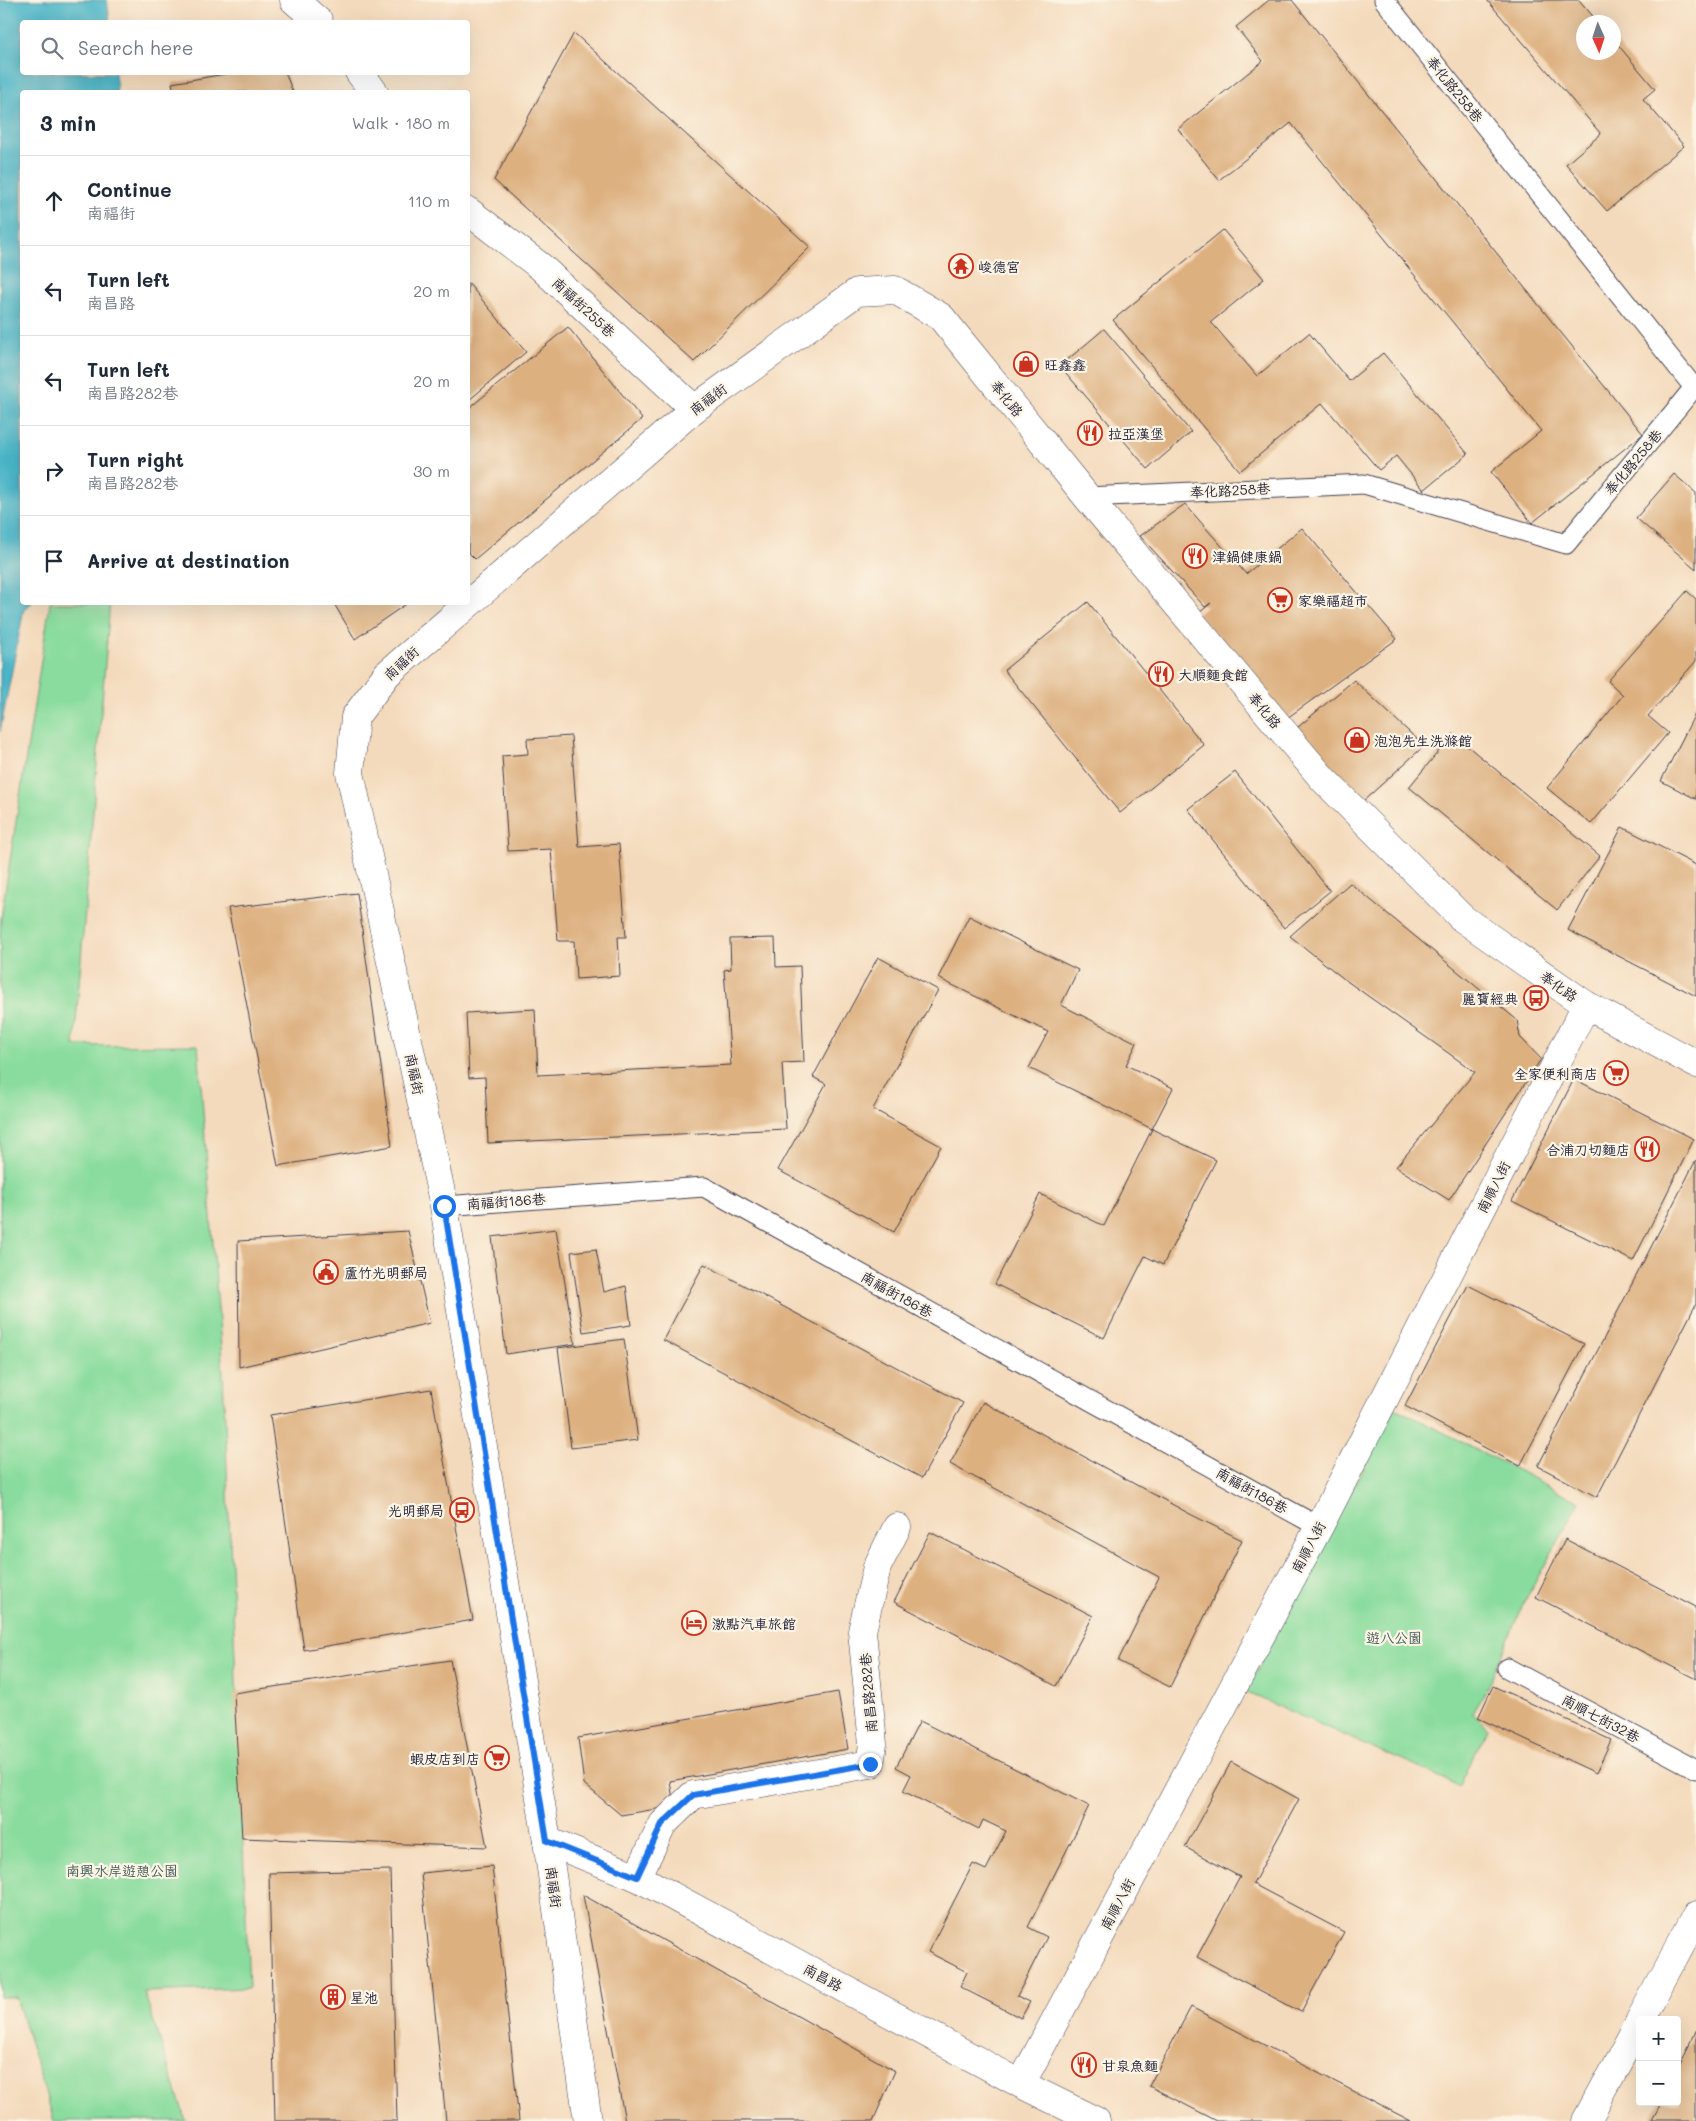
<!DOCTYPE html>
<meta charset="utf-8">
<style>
:root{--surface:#fff;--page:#f2f2f3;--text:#1f2937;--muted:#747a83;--line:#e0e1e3}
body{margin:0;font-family:Mali,"LXGW WenKai TC",sans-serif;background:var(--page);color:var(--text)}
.controls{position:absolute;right:15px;bottom:15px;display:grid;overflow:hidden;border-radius:5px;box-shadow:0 5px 20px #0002}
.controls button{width:45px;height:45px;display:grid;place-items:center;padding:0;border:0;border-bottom:1px solid var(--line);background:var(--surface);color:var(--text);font:25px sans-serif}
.compass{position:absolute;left:1576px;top:15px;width:45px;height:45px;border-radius:50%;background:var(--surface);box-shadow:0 5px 20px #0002;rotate:177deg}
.stop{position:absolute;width:15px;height:15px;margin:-11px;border:4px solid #1a73e8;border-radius:50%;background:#fff}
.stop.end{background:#1a73e8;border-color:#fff;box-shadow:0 1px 5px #0008}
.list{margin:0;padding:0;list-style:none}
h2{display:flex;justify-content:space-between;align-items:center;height:65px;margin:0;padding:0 20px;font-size:21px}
h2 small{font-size:16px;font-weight:400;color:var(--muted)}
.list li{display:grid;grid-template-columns:32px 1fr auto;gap:15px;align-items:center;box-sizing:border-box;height:90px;padding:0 20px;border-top:1px solid var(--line)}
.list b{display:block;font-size:19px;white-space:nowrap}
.list p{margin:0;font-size:16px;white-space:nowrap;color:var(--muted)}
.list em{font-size:16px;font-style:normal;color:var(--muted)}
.icon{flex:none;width:28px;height:28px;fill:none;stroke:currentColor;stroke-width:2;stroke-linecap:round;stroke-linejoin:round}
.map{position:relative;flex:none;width:1696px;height:2121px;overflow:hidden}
.search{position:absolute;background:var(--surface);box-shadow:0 5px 20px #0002;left:20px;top:20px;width:450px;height:55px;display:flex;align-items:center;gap:12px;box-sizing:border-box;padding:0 18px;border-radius:5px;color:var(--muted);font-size:19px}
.panel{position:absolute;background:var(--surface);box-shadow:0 5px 20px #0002;left:20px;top:90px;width:450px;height:515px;border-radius:5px}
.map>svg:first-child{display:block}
</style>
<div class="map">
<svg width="1696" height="2121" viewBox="0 0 1696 2121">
<rect width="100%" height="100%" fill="#fcf5e5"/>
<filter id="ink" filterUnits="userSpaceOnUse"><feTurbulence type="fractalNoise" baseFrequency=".02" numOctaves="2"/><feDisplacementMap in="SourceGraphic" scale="10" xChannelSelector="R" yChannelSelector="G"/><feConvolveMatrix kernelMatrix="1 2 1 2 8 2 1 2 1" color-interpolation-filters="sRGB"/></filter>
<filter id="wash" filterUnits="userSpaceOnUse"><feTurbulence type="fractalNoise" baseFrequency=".0096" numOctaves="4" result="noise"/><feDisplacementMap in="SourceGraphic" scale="20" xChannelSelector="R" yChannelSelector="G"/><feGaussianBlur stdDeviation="1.12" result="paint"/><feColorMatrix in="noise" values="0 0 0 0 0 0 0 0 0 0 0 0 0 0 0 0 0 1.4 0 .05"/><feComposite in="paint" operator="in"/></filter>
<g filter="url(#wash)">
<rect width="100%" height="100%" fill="#f4dabc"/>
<!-- green -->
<g fill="#89dc9d" stroke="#567f6c">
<path d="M 50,603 L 110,603 L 74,1046 L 198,1045 L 223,1374 L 249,1988 L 144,1992 L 186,2121 L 54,2121 L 16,1997 L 0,1997 L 0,937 L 1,918 Z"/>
<path d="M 1395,1408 L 1580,1502 L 1522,1606 L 1488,1687 L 1472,1713 L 1489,1728 L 1473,1757 L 1460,1786 L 1246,1692 Z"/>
</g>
<!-- water -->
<path fill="#4ab5c7" stroke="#366c81" d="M 0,0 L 107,0 L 110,22 L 22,22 L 22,72 L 115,73 L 117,90 L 116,92 L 22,92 L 22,602 L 32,603 L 24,609 L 0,732 Z"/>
<g id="blocks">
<!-- building -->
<g fill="#ddb080">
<path d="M 1269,0 L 1292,0 L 1643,434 L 1532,523 L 1491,472 L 1541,431 L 1291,123 L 1219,180 L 1178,129 L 1263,61 L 1236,27 Z"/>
<path d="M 1487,0 L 1579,0 L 1598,22 L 1584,22 L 1584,52 L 1614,52 L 1614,40 L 1655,89 L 1643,99 L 1684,146 L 1607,211 L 1566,164 L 1601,134 Z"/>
<path d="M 574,33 L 810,247 L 694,362 L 494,180 Z"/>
<path d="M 237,72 L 285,72 L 293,92 L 174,92 L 172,83 Z"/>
<path d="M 1223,230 L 1264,279 L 1211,322 L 1257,376 L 1309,333 L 1349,381 L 1383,353 L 1468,454 L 1424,490 L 1396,456 L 1379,470 L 1322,403 L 1240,471 L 1113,320 Z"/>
<path d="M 468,283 L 526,352 L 468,401 Z"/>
<path d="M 568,327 L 642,419 L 475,559 L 468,552 L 468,409 Z"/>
<path d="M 1104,329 L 1191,432 L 1148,469 L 1060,366 Z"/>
<path d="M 1674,474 L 1696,493 L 1696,569 L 1636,518 Z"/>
<path d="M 1185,504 L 1246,574 L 1302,528 L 1397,639 L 1287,718 L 1198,614 L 1211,603 L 1205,607 L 1140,536 Z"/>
<path d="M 1687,591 L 1696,599 L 1696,661 L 1648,716 L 1668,733 L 1591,824 L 1547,788 L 1623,695 L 1608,681 Z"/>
<path d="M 333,602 L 409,602 L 355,639 Z"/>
<path d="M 1088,602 L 1204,745 L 1120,813 L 1004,670 Z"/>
<path d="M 1354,680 L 1424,746 L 1360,804 L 1291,733 Z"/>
<path d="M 1696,712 L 1696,799 L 1661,781 Z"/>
<path d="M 1453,734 L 1600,856 L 1557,910 L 1409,787 Z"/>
<path d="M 571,736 L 579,847 L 619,844 L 626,937 L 618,937 L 620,976 L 576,979 L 574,941 L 558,941 L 551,849 L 508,851 L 502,756 L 528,754 L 527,739 Z"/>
<path d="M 1235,772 L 1330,891 L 1284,928 L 1188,809 Z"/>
<path d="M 1622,827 L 1696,865 L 1696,996 L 1568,930 Z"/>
<path d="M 1350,883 L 1517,1020 L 1520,1037 L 1541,1059 L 1449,1200 L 1396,1167 L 1475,1072 L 1344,979 L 1290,936 Z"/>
<path d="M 357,893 L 392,1146 L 278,1166 L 228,908 Z"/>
<path d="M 969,916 L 1078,970 L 1061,1005 L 1137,1043 L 1126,1065 L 1173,1088 L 1152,1129 L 1029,1068 L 1048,1032 L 938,978 Z"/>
<path d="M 775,938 L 776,967 L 800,966 L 804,1062 L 782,1063 L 786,1129 L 488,1143 L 485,1077 L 469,1078 L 466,1013 L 535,1009 L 538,1075 L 731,1065 L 724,970 L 731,969 L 730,939 Z"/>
<path d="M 878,957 L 938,990 L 873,1109 L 941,1146 L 894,1232 L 778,1170 L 826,1084 L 813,1077 Z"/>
<path d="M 1574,1079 L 1694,1139 L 1633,1261 L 1512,1201 Z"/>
<path d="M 1152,1129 L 1216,1160 L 1163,1265 L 1145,1256 L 1104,1338 L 995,1284 L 1040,1194 L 1104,1226 Z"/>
<path d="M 1696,1160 L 1696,1304 L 1597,1497 L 1538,1466 Z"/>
<path d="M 556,1229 L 575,1344 L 506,1354 L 492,1237 Z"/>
<path d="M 408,1231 L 430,1323 L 239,1367 L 238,1241 Z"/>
<path d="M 596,1249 L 604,1292 L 626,1286 L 631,1325 L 583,1332 L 571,1252 Z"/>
<path d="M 704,1264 L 963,1403 L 922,1478 L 663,1340 Z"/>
<path d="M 1468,1285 L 1584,1344 L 1520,1466 L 1405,1406 Z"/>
<path d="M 624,1339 L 638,1440 L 571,1448 L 558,1348 Z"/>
<path d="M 431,1389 L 473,1620 L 304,1650 L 270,1415 Z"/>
<path d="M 983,1402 L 1190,1514 L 1242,1540 L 1170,1687 L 1118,1661 L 1159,1577 L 950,1464 Z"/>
<path d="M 930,1532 L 1093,1616 L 1056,1686 L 894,1602 Z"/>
<path d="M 1565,1539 L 1696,1607 L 1696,1679 L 1536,1597 Z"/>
<path d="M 450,1660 L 487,1847 L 242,1838 L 234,1693 Z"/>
<path d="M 1493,1686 L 1611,1740 L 1596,1773 L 1478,1718 Z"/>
<path d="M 838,1692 L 848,1749 L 670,1781 L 674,1806 L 621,1815 L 584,1784 L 578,1738 Z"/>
<path d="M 920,1721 L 1089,1806 L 1028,1927 L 1047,1937 L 1017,1996 L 1030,2002 L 1021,2018 L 960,1987 L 967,1972 L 928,1952 L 973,1864 L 986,1870 L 1006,1831 L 983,1820 L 979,1829 L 903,1791 L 911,1775 L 896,1767 Z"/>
<path d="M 1231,1762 L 1299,1799 L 1253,1884 L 1344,1932 L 1301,2012 L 1197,1957 L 1240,1877 L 1185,1847 Z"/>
<path d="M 492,1866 L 519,2121 L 446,2121 L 421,1873 Z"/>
<path d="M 390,1870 L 397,2121 L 275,2121 L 269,1873 Z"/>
<path d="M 583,1895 L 895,2071 L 873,2121 L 625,2121 Z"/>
<path d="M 1191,2007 L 1411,2121 L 1217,2121 L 1149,2086 Z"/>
<path d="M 1696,2031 L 1696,2121 L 1650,2121 L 1660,2102 L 1677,2102 L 1677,2068 Z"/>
</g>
</g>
</g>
<g filter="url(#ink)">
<use href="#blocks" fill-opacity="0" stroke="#423e4e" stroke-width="1"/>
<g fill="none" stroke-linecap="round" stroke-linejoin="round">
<defs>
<g id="service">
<path d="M 1384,0 L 1696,390"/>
<path d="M 1087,497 L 1364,484 L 1566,544 L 1696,385"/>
<path d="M 444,1206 L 704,1187 L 1319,1527"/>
<path d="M 1507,1668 L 1696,1769"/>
</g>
<g id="minor">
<path d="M 294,0 L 319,22"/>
<path d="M 359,72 L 374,92"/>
<path d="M 468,211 L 541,267 L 694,409"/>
<path d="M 547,1841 L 637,1877 L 1021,2084 L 1096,2121"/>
<path d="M 637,1877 L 663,1824 L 693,1795 L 870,1764 L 873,1744 L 862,1631 L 877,1567 L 897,1527"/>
<path d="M 1640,2020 L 1696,1916"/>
<path d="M 1021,2084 L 1319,1527 L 1586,1005"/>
<path d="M 588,2121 L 547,1841 L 444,1206 L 350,773 L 355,717 L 387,674 L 694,409 L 857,292 L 895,290 L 941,317 L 1087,497 L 1323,779 L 1462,918 L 1586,1005 L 1696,1064"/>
<path d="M 1586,2121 L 1640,2021"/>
</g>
</defs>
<!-- service casing -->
<use href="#service" stroke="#423e4e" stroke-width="21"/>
<!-- minor casing -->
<use href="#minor" stroke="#423e4e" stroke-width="29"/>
<!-- service -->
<use href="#service" stroke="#fff" stroke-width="19"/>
<!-- minor -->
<use href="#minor" stroke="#fff" stroke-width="28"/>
</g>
</g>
<g fill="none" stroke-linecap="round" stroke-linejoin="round" filter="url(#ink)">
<!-- route -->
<path stroke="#1a73e8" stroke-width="6" d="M 444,1206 L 547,1841 L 637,1877 L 662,1824 L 693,1795 L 870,1764"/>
</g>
<!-- icons -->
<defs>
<symbol id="temple-ring" viewBox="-11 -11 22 22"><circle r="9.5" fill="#fcf5e5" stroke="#c8321e" stroke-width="1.5"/><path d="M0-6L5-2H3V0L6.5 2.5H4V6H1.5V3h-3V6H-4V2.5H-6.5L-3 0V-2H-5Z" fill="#c8321e"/></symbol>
<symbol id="shop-ring" viewBox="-11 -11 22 22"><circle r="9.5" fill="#fcf5e5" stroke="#c8321e" stroke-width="1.5"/><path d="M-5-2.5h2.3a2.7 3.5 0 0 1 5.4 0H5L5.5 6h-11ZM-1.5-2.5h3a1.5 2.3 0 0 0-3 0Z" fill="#c8321e"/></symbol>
<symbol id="restaurant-ring" viewBox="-11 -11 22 22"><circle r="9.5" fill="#fcf5e5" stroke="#c8321e" stroke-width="1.5"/><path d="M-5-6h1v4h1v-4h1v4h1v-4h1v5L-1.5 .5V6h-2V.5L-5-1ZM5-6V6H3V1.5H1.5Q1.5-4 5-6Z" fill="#c8321e"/></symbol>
<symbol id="supermarket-ring" viewBox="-11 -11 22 22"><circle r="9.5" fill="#fcf5e5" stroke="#c8321e" stroke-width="1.5"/><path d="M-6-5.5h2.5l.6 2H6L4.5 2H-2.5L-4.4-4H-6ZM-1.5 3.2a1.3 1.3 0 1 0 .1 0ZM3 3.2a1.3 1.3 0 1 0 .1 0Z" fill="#c8321e"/></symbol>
<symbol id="bus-ring" viewBox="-11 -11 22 22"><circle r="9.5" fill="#fcf5e5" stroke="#c8321e" stroke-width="1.5"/><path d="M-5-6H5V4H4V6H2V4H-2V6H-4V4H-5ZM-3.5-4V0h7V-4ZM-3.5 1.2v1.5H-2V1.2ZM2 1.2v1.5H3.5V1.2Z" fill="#c8321e"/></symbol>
<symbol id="civic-ring" viewBox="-11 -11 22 22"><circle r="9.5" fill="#fcf5e5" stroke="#c8321e" stroke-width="1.5"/><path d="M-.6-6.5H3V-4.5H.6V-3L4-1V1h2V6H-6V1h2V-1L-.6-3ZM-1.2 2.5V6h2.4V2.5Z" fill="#c8321e"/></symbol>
<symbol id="hotel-ring" viewBox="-11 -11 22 22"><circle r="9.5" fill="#fcf5e5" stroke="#c8321e" stroke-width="1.5"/><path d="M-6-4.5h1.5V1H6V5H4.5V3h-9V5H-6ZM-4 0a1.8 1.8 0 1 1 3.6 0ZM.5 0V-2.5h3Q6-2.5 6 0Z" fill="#c8321e"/></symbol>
<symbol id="building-ring" viewBox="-11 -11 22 22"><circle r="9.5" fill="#fcf5e5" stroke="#c8321e" stroke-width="1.5"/><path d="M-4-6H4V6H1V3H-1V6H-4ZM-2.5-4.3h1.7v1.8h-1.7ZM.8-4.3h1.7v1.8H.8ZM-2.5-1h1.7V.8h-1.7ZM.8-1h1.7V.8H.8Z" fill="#c8321e"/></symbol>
</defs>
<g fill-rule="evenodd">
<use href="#temple-ring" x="947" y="252" width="28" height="28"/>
<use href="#shop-ring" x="1012" y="350" width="28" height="28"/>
<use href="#restaurant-ring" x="1076" y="419" width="28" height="28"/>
<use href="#restaurant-ring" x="1181" y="542" width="28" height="28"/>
<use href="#supermarket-ring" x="1266" y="586" width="28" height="28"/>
<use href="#restaurant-ring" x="1147" y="660" width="28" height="28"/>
<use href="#shop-ring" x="1343" y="726" width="28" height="28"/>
<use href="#bus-ring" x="1522" y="984" width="28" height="28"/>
<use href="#supermarket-ring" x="1602" y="1059" width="28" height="28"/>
<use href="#restaurant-ring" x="1633" y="1135" width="28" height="28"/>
<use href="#civic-ring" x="312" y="1258" width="28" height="28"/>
<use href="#bus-ring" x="448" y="1496" width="28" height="28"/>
<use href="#hotel-ring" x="680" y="1609" width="28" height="28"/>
<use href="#supermarket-ring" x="483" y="1744" width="28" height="28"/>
<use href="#building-ring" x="319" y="1983" width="28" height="28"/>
<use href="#restaurant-ring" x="1070" y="2051" width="28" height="28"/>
</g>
<g text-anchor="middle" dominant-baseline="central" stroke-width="4.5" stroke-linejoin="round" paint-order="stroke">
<!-- street labels -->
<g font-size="14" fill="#22223b" stroke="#fcf5e5">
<text transform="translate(1455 89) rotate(51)">奉化路258巷</text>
<text transform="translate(584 307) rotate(43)">南福街255巷</text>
<text transform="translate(1007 398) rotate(51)">奉化路</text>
<text transform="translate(708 399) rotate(-37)">南福街</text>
<text transform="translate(1633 462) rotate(-50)">奉化路258巷</text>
<text transform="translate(1230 490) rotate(-3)">奉化路258巷</text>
<text transform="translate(401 663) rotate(-43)">南福街</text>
<text transform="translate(1265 710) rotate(50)">奉化路</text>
<text transform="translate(1559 986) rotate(35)">奉化路</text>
<text transform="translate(415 1074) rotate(78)">南福街</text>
<text transform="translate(1493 1187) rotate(-63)">南順八街</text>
<text transform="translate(506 1201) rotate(-4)">南福街186巷</text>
<text transform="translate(897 1294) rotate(29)">南福街186巷</text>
<text transform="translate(1252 1490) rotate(29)">南福街186巷</text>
<text transform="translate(1308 1547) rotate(-62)">南順八街</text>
<text transform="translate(868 1693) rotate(-95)">南昌路282巷</text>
<text transform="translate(1601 1718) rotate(28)">南順七街32巷</text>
<text transform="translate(554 1887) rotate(82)">南福街</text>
<text transform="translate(1117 1904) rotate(-62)">南順八街</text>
<text transform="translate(823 1977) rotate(28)">南昌路</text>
</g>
<!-- poi labels -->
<g font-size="14" fill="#22223b" stroke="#fcf5e5" text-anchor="start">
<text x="978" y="266">峻德宮</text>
<text x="1044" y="364">旺鑫鑫</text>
<text x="1108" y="433">拉亞漢堡</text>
<text x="1212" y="556">津鍋健康鍋</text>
<text x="1298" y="600">家樂福超市</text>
<text x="1178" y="674">大順麵食館</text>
<text x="1374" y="740">泡泡先生洗滌館</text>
<text x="1518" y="998" text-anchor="end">麗寶經典</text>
<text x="1598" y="1073" text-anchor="end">全家便利商店</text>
<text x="1630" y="1149" text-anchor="end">合浦刀切麵店</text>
<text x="344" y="1272">蘆竹光明郵局</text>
<text x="444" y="1510" text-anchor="end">光明郵局</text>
<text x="712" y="1623">激點汽車旅館</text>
<text x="480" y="1758" text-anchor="end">蝦皮店到店</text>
<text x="350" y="1997">星池</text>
<text x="1102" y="2065">甘泉魚麵</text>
</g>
<!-- park labels -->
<g font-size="14" fill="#415a58" stroke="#fcf5e5">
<text x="1394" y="1637">遊八公園</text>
<text x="122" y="1870">南興水岸遊憩公園</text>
</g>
</g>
</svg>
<div class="controls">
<button>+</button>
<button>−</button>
</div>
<svg class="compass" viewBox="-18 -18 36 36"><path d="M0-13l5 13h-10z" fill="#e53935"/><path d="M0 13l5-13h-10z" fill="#747a83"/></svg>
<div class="stop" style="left:444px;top:1206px"></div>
<div class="stop end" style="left:870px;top:1764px"></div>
<div class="search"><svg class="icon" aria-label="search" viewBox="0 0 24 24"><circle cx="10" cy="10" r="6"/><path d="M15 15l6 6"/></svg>Search here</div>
<section class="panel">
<h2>3 min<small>Walk · 180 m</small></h2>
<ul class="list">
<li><svg class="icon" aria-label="ahead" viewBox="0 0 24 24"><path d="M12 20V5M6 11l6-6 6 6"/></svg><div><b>Continue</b><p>南福街</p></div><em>110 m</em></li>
<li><svg class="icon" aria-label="left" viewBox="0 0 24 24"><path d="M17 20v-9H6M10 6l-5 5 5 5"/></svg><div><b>Turn left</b><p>南昌路</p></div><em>20 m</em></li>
<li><svg class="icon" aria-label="left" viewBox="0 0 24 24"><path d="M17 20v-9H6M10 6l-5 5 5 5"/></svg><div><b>Turn left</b><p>南昌路282巷</p></div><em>20 m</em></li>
<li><svg class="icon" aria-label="right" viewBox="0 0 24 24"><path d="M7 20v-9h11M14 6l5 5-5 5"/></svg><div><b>Turn right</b><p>南昌路282巷</p></div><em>30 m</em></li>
<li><svg class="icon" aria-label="arrive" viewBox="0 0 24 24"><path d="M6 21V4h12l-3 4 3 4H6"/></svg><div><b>Arrive at destination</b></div></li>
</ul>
</section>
</div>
